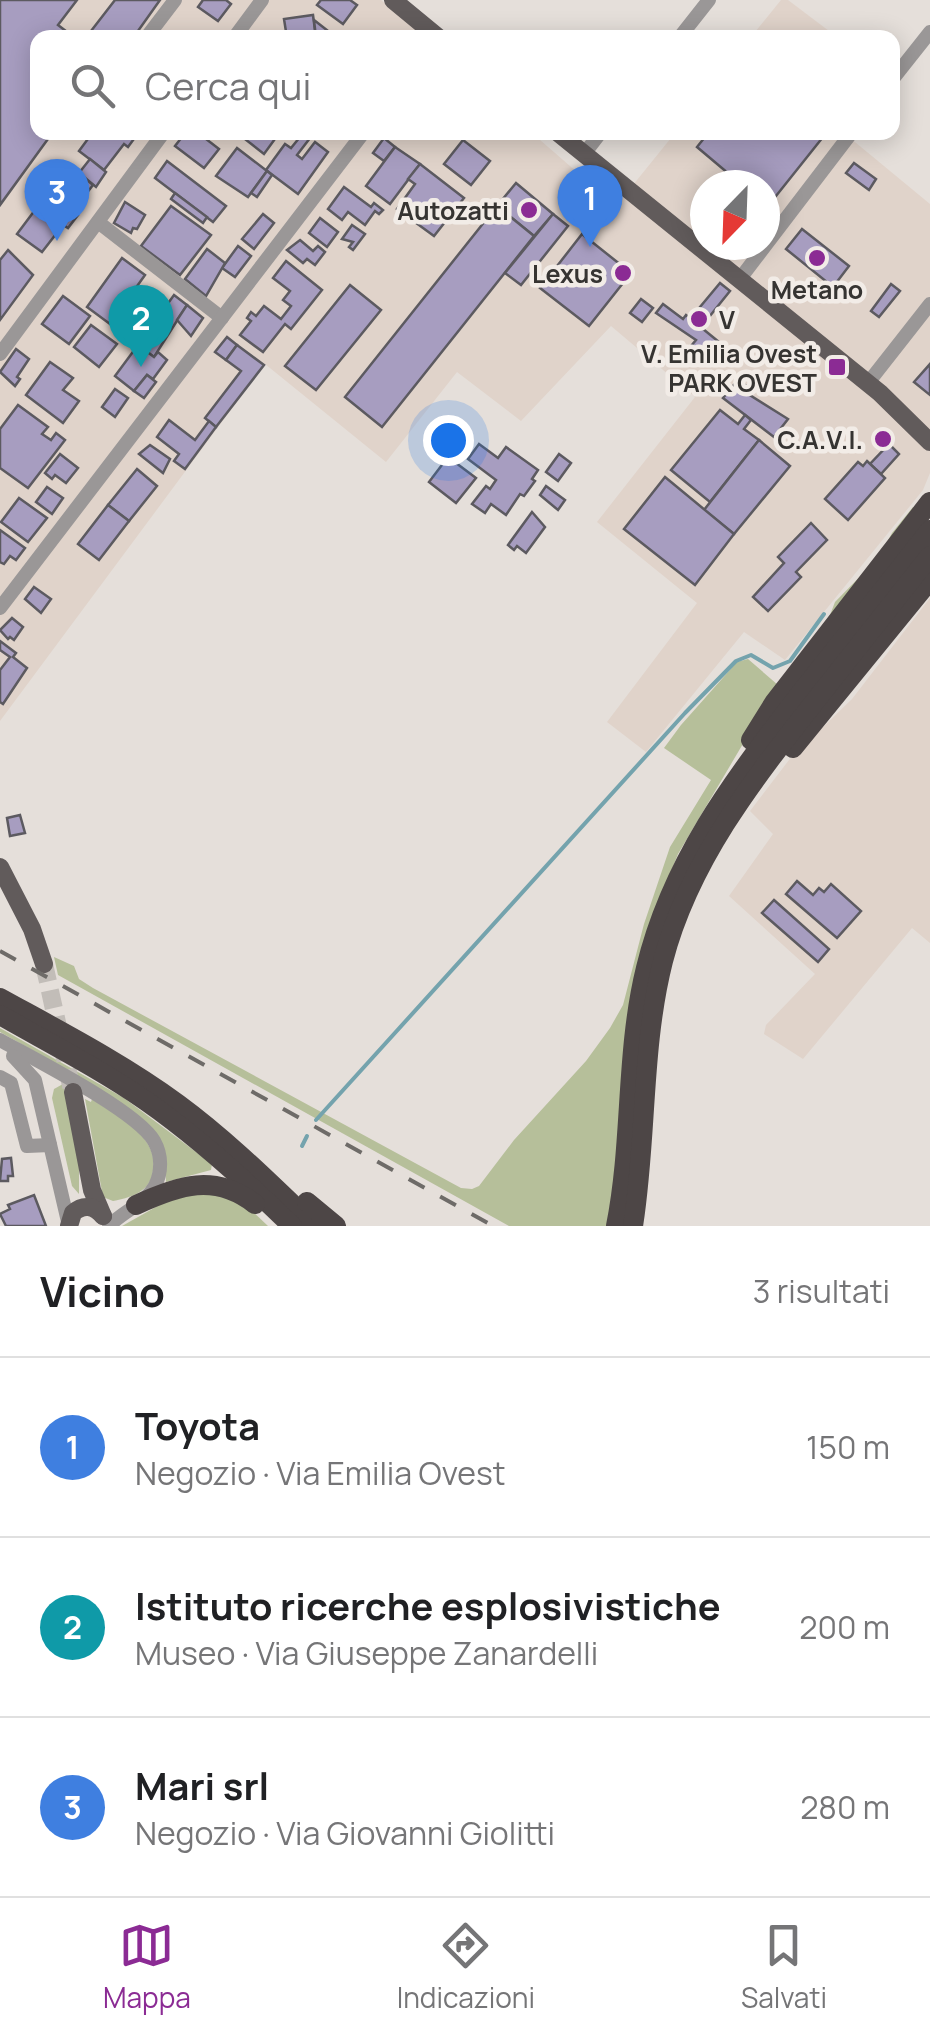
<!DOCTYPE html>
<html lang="it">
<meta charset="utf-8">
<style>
:root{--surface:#fff;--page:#f2f2f2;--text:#202124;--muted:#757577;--line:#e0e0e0;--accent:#8b2b94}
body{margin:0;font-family:Manrope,sans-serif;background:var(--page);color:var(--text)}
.compass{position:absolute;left:690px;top:170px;width:90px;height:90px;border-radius:50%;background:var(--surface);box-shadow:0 5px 25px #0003;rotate:203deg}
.you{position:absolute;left:448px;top:440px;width:35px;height:35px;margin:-25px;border:8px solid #fff;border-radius:50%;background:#1a73e8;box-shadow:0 0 0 15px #1a73e833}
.badge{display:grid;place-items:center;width:65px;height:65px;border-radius:50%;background:var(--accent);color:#fff;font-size:32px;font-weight:700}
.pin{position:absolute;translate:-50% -82px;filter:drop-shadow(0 2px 5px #0008)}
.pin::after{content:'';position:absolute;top:52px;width:35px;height:30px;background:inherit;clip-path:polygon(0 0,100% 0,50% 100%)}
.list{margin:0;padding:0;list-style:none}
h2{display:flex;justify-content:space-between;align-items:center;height:130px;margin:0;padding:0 40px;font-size:42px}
h2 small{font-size:32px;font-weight:400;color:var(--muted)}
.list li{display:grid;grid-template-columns:65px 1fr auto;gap:30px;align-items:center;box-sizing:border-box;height:180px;padding:0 40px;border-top:2px solid var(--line)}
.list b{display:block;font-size:38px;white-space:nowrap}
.list p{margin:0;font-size:32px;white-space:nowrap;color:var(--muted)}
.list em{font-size:32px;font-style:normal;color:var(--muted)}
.icon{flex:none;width:55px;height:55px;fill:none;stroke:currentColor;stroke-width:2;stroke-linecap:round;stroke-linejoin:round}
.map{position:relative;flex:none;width:930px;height:1226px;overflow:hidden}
.search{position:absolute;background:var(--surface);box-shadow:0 5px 25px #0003;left:30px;right:30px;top:30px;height:110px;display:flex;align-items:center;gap:25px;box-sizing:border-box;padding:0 35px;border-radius:20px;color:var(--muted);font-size:38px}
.sheet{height:670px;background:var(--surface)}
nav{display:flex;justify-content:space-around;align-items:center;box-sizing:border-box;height:140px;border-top:2px solid var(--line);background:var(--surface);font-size:28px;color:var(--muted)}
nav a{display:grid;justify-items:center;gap:5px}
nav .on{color:var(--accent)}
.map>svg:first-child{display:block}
</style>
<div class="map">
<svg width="930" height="1226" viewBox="0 0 930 1226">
<rect width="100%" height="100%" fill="#e5dfda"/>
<!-- built -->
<g fill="#e0d3ca" fill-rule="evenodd">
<path d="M 0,0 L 381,0 L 424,37 L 38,38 L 38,132 L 532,133 L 616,206 L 675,133 L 844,133 L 930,204 L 930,473 L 923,490 L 785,660 L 744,632 L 646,752 L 607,722 L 697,603 L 597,522 L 695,397 L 611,326 L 521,421 L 457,372 L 386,462 L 265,364 L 0,721 ZM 705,185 L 765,185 L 765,245 L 705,245 Z"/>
<path d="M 781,0 L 788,0 L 837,37 L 751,37 Z"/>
<path d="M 930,598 L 930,943 L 912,928 L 803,1059 L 764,1034 L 766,1025 L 815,974 L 729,896 L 773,834 L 750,811 L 789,760 L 852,699 Z"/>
</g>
<!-- green -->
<g fill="#b6bf9a">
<path d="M 913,507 L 917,510 L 757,720 L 678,854 L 654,914 L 607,1226 L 509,1226 L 58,975 L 54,957 L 74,966 L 79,979 L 93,988 L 461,1188 L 472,1189 L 479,1186 L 514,1140 L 586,1061 L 610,1028 L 623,1005 L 644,924 L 670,847 L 711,780 L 664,748 L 681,725 L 737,662 L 748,659 L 778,685 L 830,615 L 835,602 L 879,557 L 892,533 Z"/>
<path d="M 0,1028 L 124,1098 L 212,1164 L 211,1170 L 166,1182 L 164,1149 L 50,1060 L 0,1032 Z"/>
<path d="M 63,1084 L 79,1154 L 79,1194 L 72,1186 L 52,1098 L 54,1089 Z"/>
<path d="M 85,1099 L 91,1102 L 92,1099 C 120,1118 163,1138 152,1176 C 147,1193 129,1198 113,1201 L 103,1197 Z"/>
<path d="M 214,1192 L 250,1209 L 268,1226 L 122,1226 L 172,1198 Z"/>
</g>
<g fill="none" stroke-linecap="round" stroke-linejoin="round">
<!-- stream -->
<g stroke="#74a3ad" stroke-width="4">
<path d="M 316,1120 L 685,713 L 736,661 L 751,655 L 773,668 L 790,661 L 824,614"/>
<path d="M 302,1146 L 307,1136"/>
</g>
</g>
<!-- building -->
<g fill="#a79dc0" stroke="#5c5a60" stroke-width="2.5">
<path d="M 0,0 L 77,0 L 58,25 L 75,38 L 38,38 L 38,132 L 53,132 L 0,205 Z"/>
<path d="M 115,0 L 160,0 L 133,38 L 99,38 L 91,31 Z"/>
<path d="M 203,0 L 226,0 L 231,4 L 218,21 L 198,7 Z"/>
<path d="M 321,0 L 350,0 L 357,5 L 343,24 L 317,5 Z"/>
<path d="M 313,15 L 316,38 L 287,38 L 284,19 Z"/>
<path d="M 314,20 L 337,38 L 316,38 Z"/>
<path d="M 93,132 L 113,135 L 115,132 L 139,132 L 128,147 L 124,144 L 104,170 L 79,151 Z"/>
<path d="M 186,132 L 197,132 L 219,149 L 204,168 L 175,146 Z"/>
<path d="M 236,132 L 280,132 L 264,154 Z"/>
<path d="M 304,132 L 310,138 L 297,155 L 302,159 L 315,142 L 328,152 L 298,194 L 266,170 L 285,144 L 291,148 Z"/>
<path d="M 709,132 L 827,132 L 768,206 L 765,185 L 742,185 L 697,147 Z"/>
<path d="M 384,138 L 395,147 L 384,161 L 373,153 Z"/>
<path d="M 463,140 L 490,161 L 471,185 L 444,164 Z"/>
<path d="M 395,147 L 420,164 L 390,204 L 366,186 Z"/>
<path d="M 237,148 L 267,171 L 248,197 L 216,176 Z"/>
<path d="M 90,159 L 106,172 L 96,187 L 79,173 Z"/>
<path d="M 167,161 L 226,206 L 213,222 L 155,178 Z"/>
<path d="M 854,163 L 876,179 L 869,190 L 846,173 Z"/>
<path d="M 420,164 L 464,198 L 434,236 L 397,209 L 415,184 L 408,179 Z"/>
<path d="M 69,165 L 93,185 L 73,211 L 48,193 Z"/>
<path d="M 267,171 L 272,175 L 257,197 L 251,193 Z"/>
<path d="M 516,183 L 553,214 L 534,236 L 497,206 Z"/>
<path d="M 344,187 L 371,207 L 374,203 L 383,210 L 379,214 L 375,211 L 365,225 L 348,212 L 342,220 L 328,209 Z"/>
<path d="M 175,193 L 207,217 L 203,223 L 171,199 Z"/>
<path d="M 125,202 L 145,215 L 137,229 L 133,228 L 131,233 L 114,223 Z"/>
<path d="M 62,203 L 78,215 L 68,228 L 63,225 L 42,252 L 17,234 L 38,206 L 51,216 Z"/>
<path d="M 171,206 L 211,235 L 180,275 L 141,246 Z"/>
<path d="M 497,206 L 534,236 L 382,427 L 345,397 Z"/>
<path d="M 263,214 L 274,223 L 254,249 L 242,239 Z"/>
<path d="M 553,214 L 568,226 L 521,285 L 505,273 Z"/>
<path d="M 320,218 L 338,232 L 327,247 L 309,233 Z"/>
<path d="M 352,225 L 365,234 L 353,250 L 349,247 L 353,242 L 342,239 Z"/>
<path d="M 802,229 L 849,266 L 833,287 L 786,249 Z"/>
<path d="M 582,234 L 631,273 L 589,326 L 540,288 Z"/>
<path d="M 300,240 L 313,251 L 318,246 L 325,252 L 315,265 L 307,259 L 303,263 L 287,250 Z"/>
<path d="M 238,246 L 251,256 L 235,277 L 222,268 Z"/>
<path d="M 207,249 L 225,263 L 206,296 L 185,279 Z"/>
<path d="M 8,250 L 33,275 L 0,320 L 0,260 Z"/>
<path d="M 122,258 L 145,275 L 110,324 L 87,307 Z"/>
<path d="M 286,261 L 322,290 L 291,329 L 285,324 L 263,352 L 240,335 L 251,321 L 247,318 L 251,312 L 256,316 L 264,306 L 281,319 L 291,306 L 283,300 L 290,291 L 273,278 Z"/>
<path d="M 720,283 L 730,291 L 701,327 L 690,319 Z"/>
<path d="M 891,284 L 900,291 L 879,317 L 871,311 Z"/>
<path d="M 350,285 L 381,310 L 316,390 L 285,366 Z"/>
<path d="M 151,293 L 167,305 L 138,345 L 119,330 Z"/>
<path d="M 174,295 L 187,305 L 154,357 L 138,345 Z"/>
<path d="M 63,296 L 90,316 L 69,344 L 42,324 Z"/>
<path d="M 641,299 L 653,308 L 642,322 L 630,313 Z"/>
<path d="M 663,304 L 683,319 L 686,315 L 725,347 L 730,353 L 721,365 L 715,360 L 713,363 L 691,346 L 696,340 L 656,313 Z"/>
<path d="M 187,305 L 203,318 L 191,336 L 177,320 Z"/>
<path d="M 91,325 L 117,344 L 99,367 L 74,347 Z"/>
<path d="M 227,337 L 237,345 L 226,360 L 215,352 Z"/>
<path d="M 138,345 L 154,357 L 158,352 L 167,360 L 153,379 L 147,375 L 134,391 L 115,376 Z"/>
<path d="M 237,345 L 264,365 L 216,427 L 205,418 L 241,371 L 226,360 Z"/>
<path d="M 16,349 L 29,359 L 17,377 L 20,379 L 15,386 L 0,372 Z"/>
<path d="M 50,362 L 73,378 L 63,390 L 79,401 L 63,423 L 26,395 Z"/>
<path d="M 930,364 L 930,395 L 914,382 Z"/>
<path d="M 147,375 L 156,382 L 144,398 L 134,391 Z"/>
<path d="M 738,380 L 748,387 L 745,392 L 788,419 L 774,437 L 723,398 Z"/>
<path d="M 115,389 L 128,398 L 115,417 L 102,407 Z"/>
<path d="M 18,405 L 48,427 L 42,434 L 51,440 L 56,433 L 65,440 L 28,488 L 0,468 L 0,429 Z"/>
<path d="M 720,410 L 738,424 L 745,415 L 751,420 L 744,429 L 759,440 L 710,502 L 671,470 Z"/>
<path d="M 169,420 L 195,440 L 209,421 L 216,427 L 185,469 L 174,461 L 179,454 L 157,437 Z"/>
<path d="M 759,440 L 790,466 L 734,534 L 704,510 Z"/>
<path d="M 479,444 L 498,458 L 506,447 L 538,470 L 532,479 L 535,481 L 524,496 L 520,494 L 506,515 L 491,504 L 485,513 L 472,504 L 486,486 L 490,489 L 496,480 L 468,459 Z"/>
<path d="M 889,444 L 899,454 L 881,474 L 870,464 Z"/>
<path d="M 150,445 L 170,459 L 163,473 L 139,454 Z"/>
<path d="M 60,454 L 78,468 L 66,483 L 55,475 L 52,479 L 45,473 Z"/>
<path d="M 559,454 L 571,463 L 558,481 L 546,472 Z"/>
<path d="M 448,457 L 476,478 L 456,503 L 429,482 Z"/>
<path d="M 867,461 L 885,478 L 848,520 L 825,499 L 858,462 L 863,466 Z"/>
<path d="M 137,469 L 157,486 L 129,521 L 108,505 Z"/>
<path d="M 665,477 L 734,534 L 695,585 L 624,529 Z"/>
<path d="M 546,486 L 565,500 L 558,510 L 540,495 Z"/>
<path d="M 47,487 L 63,498 L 52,514 L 36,502 Z"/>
<path d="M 19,498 L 47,518 L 28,542 L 1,522 Z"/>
<path d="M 108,505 L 129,521 L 99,560 L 78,544 Z"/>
<path d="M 532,512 L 545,527 L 526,553 L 517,546 L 514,550 L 508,545 Z"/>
<path d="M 811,523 L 827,540 L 796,572 L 801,577 L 768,611 L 753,597 L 784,563 L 778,557 Z"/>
<path d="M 0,530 L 25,548 L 16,560 L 10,556 L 4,564 L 0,562 Z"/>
<path d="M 34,587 L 51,599 L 41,613 L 25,599 Z"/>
<path d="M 12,618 L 23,627 L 14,640 L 10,637 L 8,639 L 0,630 Z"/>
<path d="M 0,641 L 16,653 L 13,657 L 27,668 L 3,704 L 0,702 L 0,670 L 10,657 L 0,650 Z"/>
<path d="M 20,815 L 25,833 L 10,836 L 7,818 Z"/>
<path d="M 797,881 L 813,895 L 819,888 L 824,892 L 831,884 L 861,911 L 837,938 L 786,894 Z"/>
<path d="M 774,900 L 829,949 L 818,962 L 762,913 Z"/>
<path d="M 11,1158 L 13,1176 L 8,1176 L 8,1181 L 0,1181 L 2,1159 Z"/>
<path d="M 34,1195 L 46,1226 L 6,1226 L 0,1214 L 10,1209 L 8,1205 Z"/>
</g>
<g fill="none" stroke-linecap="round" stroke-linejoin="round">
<!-- major-tunnel -->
<path stroke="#c2bdb8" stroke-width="18" stroke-dasharray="18 9" stroke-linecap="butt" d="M 44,964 L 72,1090"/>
<!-- minor -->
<g stroke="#9a9797" stroke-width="14">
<path d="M 146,38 L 175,0"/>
<path d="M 234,38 L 262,0"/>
<path d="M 679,38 L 709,0"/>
<path d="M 892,80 L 930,32"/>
<path d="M 584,154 L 601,132"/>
<path d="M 98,222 L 222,318"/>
<path d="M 739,280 L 852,132"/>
<path d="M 0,354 L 164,132"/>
<path d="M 868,383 L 930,304"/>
<path d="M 0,608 L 364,132"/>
<path d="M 0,1040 C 34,1059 137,1111 154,1141 C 162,1155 162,1172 155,1186 C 145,1204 123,1211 109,1226"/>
<path d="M 13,1056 L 35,1080 L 69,1226"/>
<path d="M 0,1077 L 11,1083 L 27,1146 L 50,1145"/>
</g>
<!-- major -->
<g stroke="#615b5b" stroke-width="18">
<path d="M 393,0 L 439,38"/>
<path d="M 557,132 L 880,393 L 930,442"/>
<path d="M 0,867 L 32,929 L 44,964"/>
<path d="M 73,1092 L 92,1190 L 103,1216"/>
<path d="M 69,1226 L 73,1213 C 83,1204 94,1205 103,1216"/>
</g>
<!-- highway -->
<g stroke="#4d4646" stroke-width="20">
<path d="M 751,740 L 774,703 L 930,502"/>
<path d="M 793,748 L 930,580"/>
<path d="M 0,998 C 60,1031 122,1063 178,1104 C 227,1140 271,1184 315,1226"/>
<path d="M 0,1015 C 49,1043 100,1069 146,1101 C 199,1138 246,1181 292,1226"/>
<path d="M 307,1202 L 336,1226"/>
<path d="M 136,1205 C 179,1185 215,1173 255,1204"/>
<path d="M 616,1226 C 633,1141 625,1053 646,968 C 671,864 732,781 797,698 C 841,642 886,587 930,530"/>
<path d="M 633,1226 C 647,1138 641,1048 663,961 C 689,861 753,780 816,700 C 854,652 892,604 930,556"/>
</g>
<!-- rail -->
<path stroke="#6e6b68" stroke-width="4" stroke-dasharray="18 18" stroke-linecap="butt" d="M 0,951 L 493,1226"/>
</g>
<!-- markers -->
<g fill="#8b2b94" stroke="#f2ece7" stroke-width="4">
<circle cx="529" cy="210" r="10"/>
<circle cx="817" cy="258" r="10"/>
<circle cx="623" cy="273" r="10"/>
<circle cx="699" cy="319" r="10"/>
<rect x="827" y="357" width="20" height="20" rx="5"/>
<circle cx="883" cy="439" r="10"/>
</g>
<g text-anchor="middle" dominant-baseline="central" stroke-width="9" stroke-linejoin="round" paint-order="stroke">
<!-- poi labels -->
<g font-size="25" font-weight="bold" fill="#363432" stroke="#f2ece7" text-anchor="end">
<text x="509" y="210">Autozatti</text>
<text x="603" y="273">Lexus</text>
<text x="817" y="289" text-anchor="middle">Metano</text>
<text x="719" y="319" text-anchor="start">V</text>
<text x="817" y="353">V. Emilia Ovest<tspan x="817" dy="29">PARK OVEST</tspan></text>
<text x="863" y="439">C.A.V.I.</text>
</g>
</g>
</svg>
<svg class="compass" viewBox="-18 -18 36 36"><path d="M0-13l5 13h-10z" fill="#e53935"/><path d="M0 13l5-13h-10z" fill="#757577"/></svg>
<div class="you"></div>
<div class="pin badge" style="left:590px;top:247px;background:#3f7fe0">1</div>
<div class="pin badge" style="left:141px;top:367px;background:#0f9aa8">2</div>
<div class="pin badge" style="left:57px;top:241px;background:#3f7fe0">3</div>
<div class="search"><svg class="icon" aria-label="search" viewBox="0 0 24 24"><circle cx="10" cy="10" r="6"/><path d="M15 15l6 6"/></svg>Cerca qui</div>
</div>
<section class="sheet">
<h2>Vicino<small>3 risultati</small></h2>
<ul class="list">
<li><span class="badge" style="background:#3f7fe0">1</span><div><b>Toyota</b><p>Negozio · Via Emilia Ovest</p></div><em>150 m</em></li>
<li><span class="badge" style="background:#0f9aa8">2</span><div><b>Istituto ricerche esplosivistiche</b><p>Museo · Via Giuseppe Zanardelli</p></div><em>200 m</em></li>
<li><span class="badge" style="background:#3f7fe0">3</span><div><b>Mari srl</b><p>Negozio · Via Giovanni Giolitti</p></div><em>280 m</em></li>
</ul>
</section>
<nav>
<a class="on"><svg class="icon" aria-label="map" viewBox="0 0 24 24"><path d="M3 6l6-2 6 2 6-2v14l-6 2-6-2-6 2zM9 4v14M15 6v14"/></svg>Mappa</a>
<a><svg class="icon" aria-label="directions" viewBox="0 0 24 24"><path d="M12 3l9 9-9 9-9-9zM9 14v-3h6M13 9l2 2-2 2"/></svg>Indicazioni</a>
<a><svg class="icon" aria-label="saved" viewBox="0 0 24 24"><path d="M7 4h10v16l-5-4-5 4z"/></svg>Salvati</a>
</nav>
